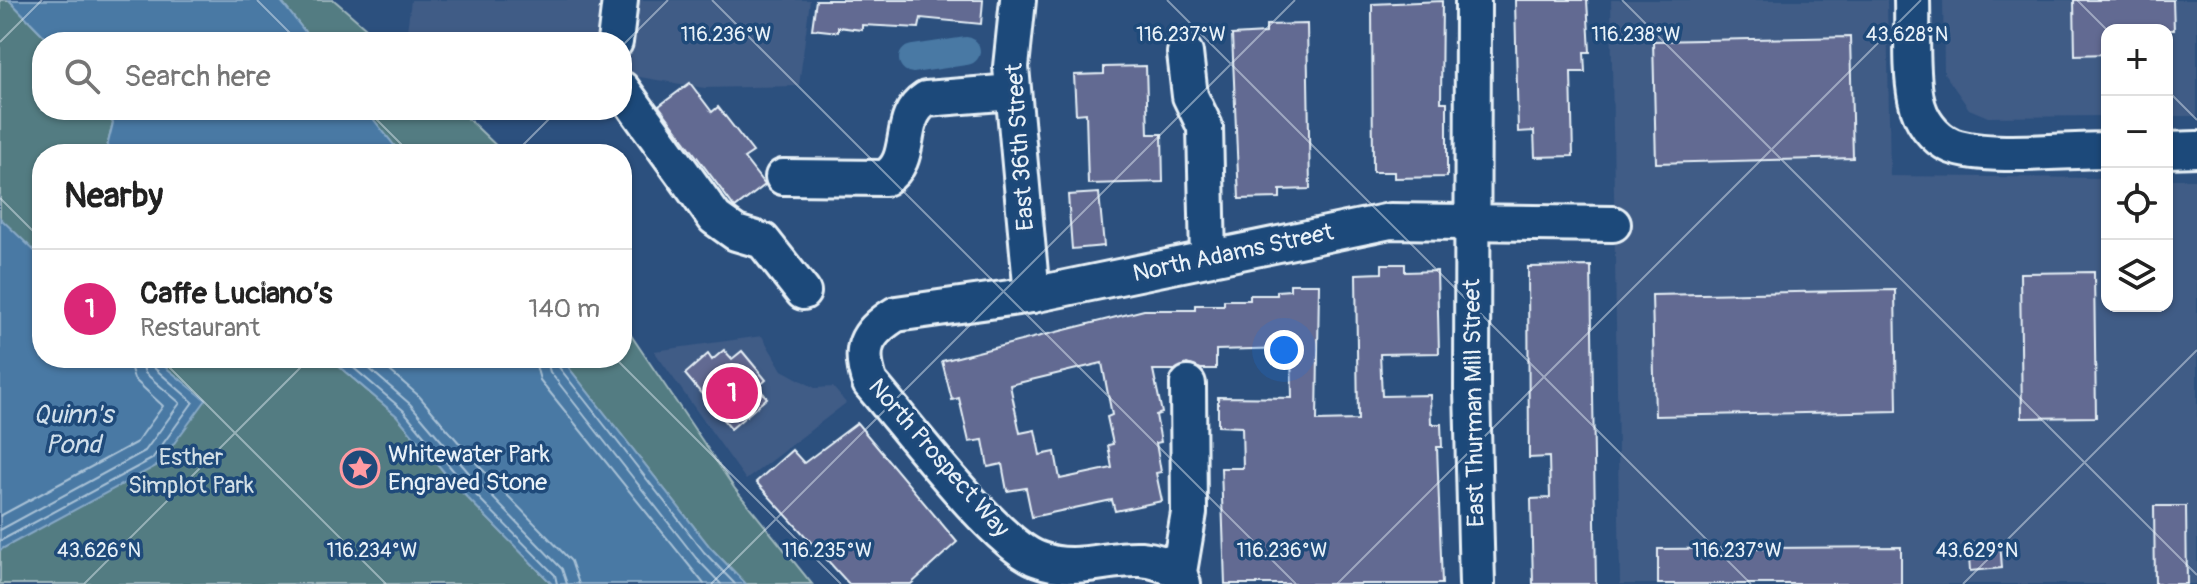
<!DOCTYPE html>
<meta charset="utf-8">
<style>
:root{--surface:#fff;--page:#f6f6f6;--text:#222;--muted:#767676;--line:#e0e0e0;--accent:#db2777}
body{margin:0;font-family:Pangolin,sans-serif;background:var(--page);color:var(--text)}
.controls{position:absolute;right:24px;top:24px;display:grid;overflow:hidden;border-radius:16px;box-shadow:0 2px 6px #0004}
.controls button{width:72px;height:72px;display:grid;place-items:center;padding:0;border:0;border-bottom:2px solid var(--line);background:var(--surface);color:var(--text);font:40px sans-serif}
.you{position:absolute;left:1284px;top:350px;width:28px;height:28px;margin:-20px;border:6px solid #fff;border-radius:50%;background:#1a73e8;box-shadow:0 0 0 12px #1a73e833}
.badge{display:grid;place-items:center;width:52px;height:52px;border-radius:50%;background:var(--accent);color:#fff;font-size:26px;font-weight:700}
.pin{position:absolute;translate:-50% -50%;border:4px solid #fff;box-shadow:0 2px 8px #0006}
.list{margin:0;padding:0;list-style:none}
h2{display:flex;justify-content:space-between;align-items:center;height:104px;margin:0;padding:0 32px;font-size:34px}
h2 small{font-size:26px;font-weight:400;color:var(--muted)}
.list li{display:grid;grid-template-columns:52px 1fr auto;gap:24px;align-items:center;box-sizing:border-box;height:120px;padding:0 32px;border-top:2px solid var(--line)}
.list b{display:block;font-size:30px;white-space:nowrap}
.list p{margin:0;font-size:26px;white-space:nowrap;color:var(--muted)}
.list em{font-size:26px;font-style:normal;color:var(--muted)}
.icon{flex:none;width:44px;height:44px;fill:none;stroke:currentColor;stroke-width:2;stroke-linecap:round;stroke-linejoin:round}
.map{position:relative;flex:none;width:2197px;height:584px;overflow:hidden}
.search{position:absolute;background:var(--surface);box-shadow:0 2px 6px #0004;left:32px;top:32px;width:600px;height:88px;display:flex;align-items:center;gap:20px;box-sizing:border-box;padding:0 28px;border-radius:32px;color:var(--muted);font-size:30px}
.panel{position:absolute;background:var(--surface);box-shadow:0 2px 6px #0004;left:32px;top:144px;width:600px;height:224px;border-radius:32px}
.map>svg:first-child{display:block}
</style>
<div class="map">
<svg width="2197" height="584" viewBox="0 0 2197 584">
<rect width="100%" height="100%" fill="#2c507e"/>
<filter id="ink" filterUnits="userSpaceOnUse"><feTurbulence type="fractalNoise" baseFrequency=".0125" numOctaves="2"/><feDisplacementMap in="SourceGraphic" scale="16" xChannelSelector="R" yChannelSelector="G"/><feConvolveMatrix kernelMatrix="1 2 1 2 8 2 1 2 1" color-interpolation-filters="sRGB"/></filter>
<g filter="url(#ink)">
<!-- built -->
<g fill="#3f5b86">
<path d="M 411,0 L 810,0 L 799,86 L 704,88 L 622,74 L 622,42 L 429,42 L 406,38 Z"/>
<path d="M 1611,0 L 1887,0 L 1890,176 L 2107,178 L 2107,306 L 2167,306 L 2167,179 L 2197,179 L 2197,584 L 1620,584 Z"/>
<path d="M 1943,0 L 2197,0 L 2197,116 L 2167,116 L 2167,30 L 2107,30 L 2107,116 L 1988,117 L 1969,109 L 1944,73 Z"/>
<path d="M 762,336 L 782,370 L 815,388 L 833,387 L 846,403 L 746,480 L 654,351 Z"/>
</g>
<!-- green -->
<g fill="#537b82" stroke="#9eb6bd" stroke-width="2">
<path d="M 0,0 L 9,0 L 50,42 L 42,42 L 42,110 L 103,110 L 113,123 L 107,147 L 114,154 L 42,154 L 42,358 L 329,358 L 397,416 L 455,485 L 552,584 L 0,584 Z"/>
<path d="M 280,0 L 334,0 L 382,42 L 313,42 Z"/>
<path d="M 366,110 L 459,110 L 505,154 L 401,154 Z"/>
<path d="M 622,322 L 735,489 L 812,584 L 746,584 L 710,547 L 561,358 L 622,358 Z"/>
</g>
<!-- water -->
<g fill="#4879a4" stroke="#88a9c6" stroke-width="2">
<path d="M 9,0 L 280,0 L 313,42 L 50,42 Z"/>
<path d="M 103,110 L 366,110 L 401,154 L 114,154 L 107,147 L 113,123 Z"/>
<path d="M 0,218 L 42,258 L 42,358 L 154,358 L 206,400 L 158,465 L 0,550 Z"/>
<path d="M 329,358 L 561,358 L 710,547 L 746,584 L 552,584 L 455,485 L 397,416 Z"/>
</g>
<g fill="none" stroke-linecap="round" stroke-linejoin="round">
<!-- shore -->
<g stroke="#a8c1d6" stroke-width="2">
<path d="M 342,358 L 403,410 L 461,480 L 555,575 L 557,584"/>
<path d="M 357,358 L 410,404 L 469,473 L 562,569 L 567,584"/>
<path d="M 375,358 L 419,396 L 478,465 L 571,561 L 579,584"/>
<path d="M 534,358 L 540,380 L 704,584"/>
<path d="M 546,358 L 550,372 L 696,558 L 721,584"/>
<path d="M 556,358 L 558,366 L 704,552 L 735,584"/>
<path d="M 0,516 L 137,442 L 163,406 L 134,379 L 128,358"/>
<path d="M 0,530 L 145,451 L 180,403 L 145,373 L 140,358"/>
<path d="M 0,541 L 152,459 L 193,402 L 153,367 L 150,358"/>
</g>
<!-- canal -->
<path stroke="#4879a4" stroke-width="28" d="M 913,59 L 966,51"/>
</g>
<!-- building -->
<g fill="#626b92" stroke="#e8f1f8" stroke-width="2" fill-rule="evenodd">
<path d="M 816,0 L 983,0 L 981,24 L 921,18 L 919,28 L 862,25 L 862,30 L 838,27 L 838,32 L 812,29 Z"/>
<path d="M 1515,0 L 1587,0 L 1590,52 L 1584,52 L 1585,72 L 1571,72 L 1573,156 L 1535,157 L 1534,131 L 1518,132 Z"/>
<path d="M 2074,0 L 2173,0 L 2174,30 L 2107,30 L 2107,54 L 2075,55 Z"/>
<path d="M 1442,1 L 1441,102 L 1447,102 L 1447,177 L 1394,178 L 1394,172 L 1373,172 L 1372,4 Z"/>
<path d="M 1307,24 L 1310,189 L 1280,190 L 1280,198 L 1239,199 L 1232,35 L 1266,33 L 1266,25 Z"/>
<path d="M 1850,37 L 1853,158 L 1656,163 L 1653,41 Z"/>
<path d="M 1146,66 L 1148,134 L 1162,134 L 1163,182 L 1088,184 L 1086,113 L 1076,114 L 1074,75 L 1104,74 L 1104,67 Z"/>
<path d="M 690,83 L 712,112 L 718,107 L 753,152 L 744,158 L 765,185 L 735,208 L 659,106 Z"/>
<path d="M 1099,193 L 1104,246 L 1072,249 L 1068,195 Z"/>
<path d="M 1382,264 L 1405,264 L 1405,272 L 1437,271 L 1439,353 L 1380,354 L 1382,396 L 1430,395 L 1431,424 L 1441,424 L 1442,447 L 1437,447 L 1442,584 L 1225,584 L 1221,468 L 1243,468 L 1242,427 L 1218,426 L 1218,397 L 1292,398 L 1291,348 L 1216,350 L 1216,369 L 1201,369 L 1187,364 L 1175,370 L 1153,370 L 1162,413 L 1156,415 L 1161,442 L 1156,443 L 1161,472 L 1156,473 L 1162,501 L 1115,511 L 1112,500 L 1032,517 L 1026,488 L 1007,491 L 1002,464 L 988,467 L 983,440 L 969,442 L 959,398 L 952,400 L 942,361 L 1144,310 L 1195,310 L 1195,305 L 1224,305 L 1224,300 L 1250,300 L 1250,295 L 1277,295 L 1277,291 L 1290,290 L 1290,284 L 1319,284 L 1317,421 L 1358,420 L 1356,274 L 1382,273 ZM 1102,363 L 1112,415 L 1107,417 L 1113,444 L 1108,445 L 1112,468 L 1060,479 L 1055,452 L 1040,455 L 1035,430 L 1020,433 L 1010,385 Z"/>
<path d="M 1591,266 L 1596,584 L 1533,584 L 1531,499 L 1550,498 L 1549,457 L 1529,458 L 1528,267 Z"/>
<path d="M 2094,272 L 2096,417 L 2022,418 L 2020,273 Z"/>
<path d="M 1895,290 L 1897,411 L 1655,416 L 1652,295 Z"/>
<path d="M 724,350 L 732,359 L 742,351 L 766,380 L 758,387 L 767,398 L 731,429 L 685,374 L 708,354 L 712,360 Z"/>
<path d="M 857,423 L 957,542 L 911,584 L 849,584 L 756,482 L 792,450 L 804,463 Z"/>
<path d="M 2154,506 L 2186,506 L 2187,584 L 2155,584 Z"/>
<path d="M 2000,541 L 2002,568 L 1970,571 L 1968,543 Z"/>
<path d="M 1901,547 L 1901,584 L 1658,584 L 1658,549 Z"/>
</g>
<g fill="none" stroke-linecap="round" stroke-linejoin="round">
<defs>
<g id="minor">
<path d="M 1018,0 L 1011,67 L 1032,295"/>
<path d="M 1912,0 C 1913,32 1910,68 1916,99 C 1920,119 1933,138 1952,146 C 1987,159 2068,150 2107,150"/>
<path d="M 1473,2 L 1472,389 L 1477,584"/>
<path d="M 615,42 L 620,0"/>
<path d="M 1185,53 L 1190,96 L 1205,127 L 1208,258"/>
<path d="M 622,89 L 715,218 L 736,233 L 763,241 L 803,292"/>
<path d="M 2167,150 L 2197,149"/>
<path d="M 783,177 L 885,178 C 916,159 895,119 926,99 L 1013,92"/>
<path d="M 1179,572 C 1130,540 1090,579 1038,559 C 994,543 905,423 870,383 C 858,349 865,333 896,314 L 1032,295 L 1390,221 L 1613,224"/>
<path d="M 1183,584 L 1179,572 L 1189,513 L 1188,384"/>
</g>
</defs>
<!-- minor casing -->
<use href="#minor" stroke="#e8f1f8" stroke-width="40"/>
<!-- minor -->
<use href="#minor" stroke="#1f4a7a" stroke-width="34"/>
</g>
</g>
<!-- ticks -->
<path fill="none" stroke="#e8f1f8" stroke-width="2" stroke-opacity="0.45" d="M 257,0 L 299,42M 712,0 L 1296,584M 1167,0 L 1751,584M 1622,0 L 2197,575M 2077,0 L 2107,30M 0,42 L 42,0M 622,46 L 668,0M 2167,90 L 2197,120M 367,110 L 411,154M 514,154 L 558,110M 0,198 L 42,240M 160,358 L 386,584M 615,358 L 841,584M 84,584 L 310,358M 711,584 L 1295,0M 1337,584 L 1921,0M 1963,584 L 2197,350"/>
<!-- icons -->
<defs>
<symbol id="sight-ring" viewBox="-11 -11 22 22"><circle r="9.5" fill="#1f4a7a" stroke="#ff9aa2" stroke-width="1.5"/><path d="M0-6L1.8-2.2L6-1.7L2.9 1.2L3.7 5.4L0 3.3L-3.7 5.4L-2.9 1.2L-6-1.7L-1.8-2.2Z" fill="#ff9aa2"/></symbol>
</defs>
<g fill-rule="evenodd">
<use href="#sight-ring" x="338" y="446" width="44" height="44"/>
</g>
<g text-anchor="middle" dominant-baseline="central" stroke-width="7" stroke-linejoin="round" paint-order="stroke">
<!-- street labels -->
<g font-size="24" fill="#e8f1f8" stroke="#1f4a7a">
<text transform="translate(1020 147) rotate(-94)">East 36th Street</text>
<text transform="translate(1233 253) rotate(-12)">North Adams Street</text>
<text transform="translate(1474 403) rotate(-91)">East Thurman Mill Street</text>
<text transform="translate(939 458) rotate(49)">North Prospect Way</text>
</g>
<!-- poi labels -->
<g font-size="24" fill="#e8f1f8" stroke="#1f4a7a" text-anchor="start">
<text x="388" y="454">Whitewater Park<tspan x="388" dy="28">Engraved Stone</tspan></text>
</g>
<!-- park labels -->
<g font-size="24" fill="#d2dfe6" stroke="#1f4a7a">
<text x="191" y="457">Esther<tspan x="191" dy="28">Simplot Park</tspan></text>
</g>
<!-- water labels -->
<g font-size="26" font-style="italic" fill="#d0dfeb" stroke="#1f4a7a">
<text x="73" y="415">Quinn's<tspan x="73" dy="30">Pond</tspan></text>
</g>
</g>
<g font-size="20" text-anchor="middle" fill="#e8f1f8" stroke="#1f4a7a" stroke-width="7" stroke-linejoin="round" paint-order="stroke">
<text x="726" y="41">116.236°W</text>
<text x="1181" y="41">116.237°W</text>
<text x="1636" y="41">116.238°W</text>
<text x="1907" y="41">43.628°N</text>
<text x="99" y="557">43.626°N</text>
<text x="372" y="557">116.234°W</text>
<text x="827" y="557">116.235°W</text>
<text x="1282" y="557">116.236°W</text>
<text x="1737" y="557">116.237°W</text>
<text x="1977" y="557">43.629°N</text>
</g>
</svg>
<div class="controls">
<button>+</button>
<button>−</button>
<button><svg class="icon" aria-label="locate" viewBox="0 0 24 24"><circle cx="12" cy="12" r="6"/><path d="M12 2v4M12 18v4M2 12h4M18 12h4"/></svg></button>
<button><svg class="icon" aria-label="layers" viewBox="0 0 24 24"><path d="M12 4l9 5-9 5-9-5zM3 14l9 5 9-5"/></svg></button>
</div>
<div class="you"></div>
<div class="pin badge" style="left:732px;top:393px">1</div>
<div class="search"><svg class="icon" aria-label="search" viewBox="0 0 24 24"><circle cx="10" cy="10" r="6"/><path d="M15 15l6 6"/></svg>Search here</div>
<section class="panel">
<h2>Nearby<small></small></h2>
<ul class="list">
<li><span class="badge">1</span><div><b>Caffe Luciano’s</b><p>Restaurant</p></div><em>140 m</em></li>
</ul>
</section>
</div>
